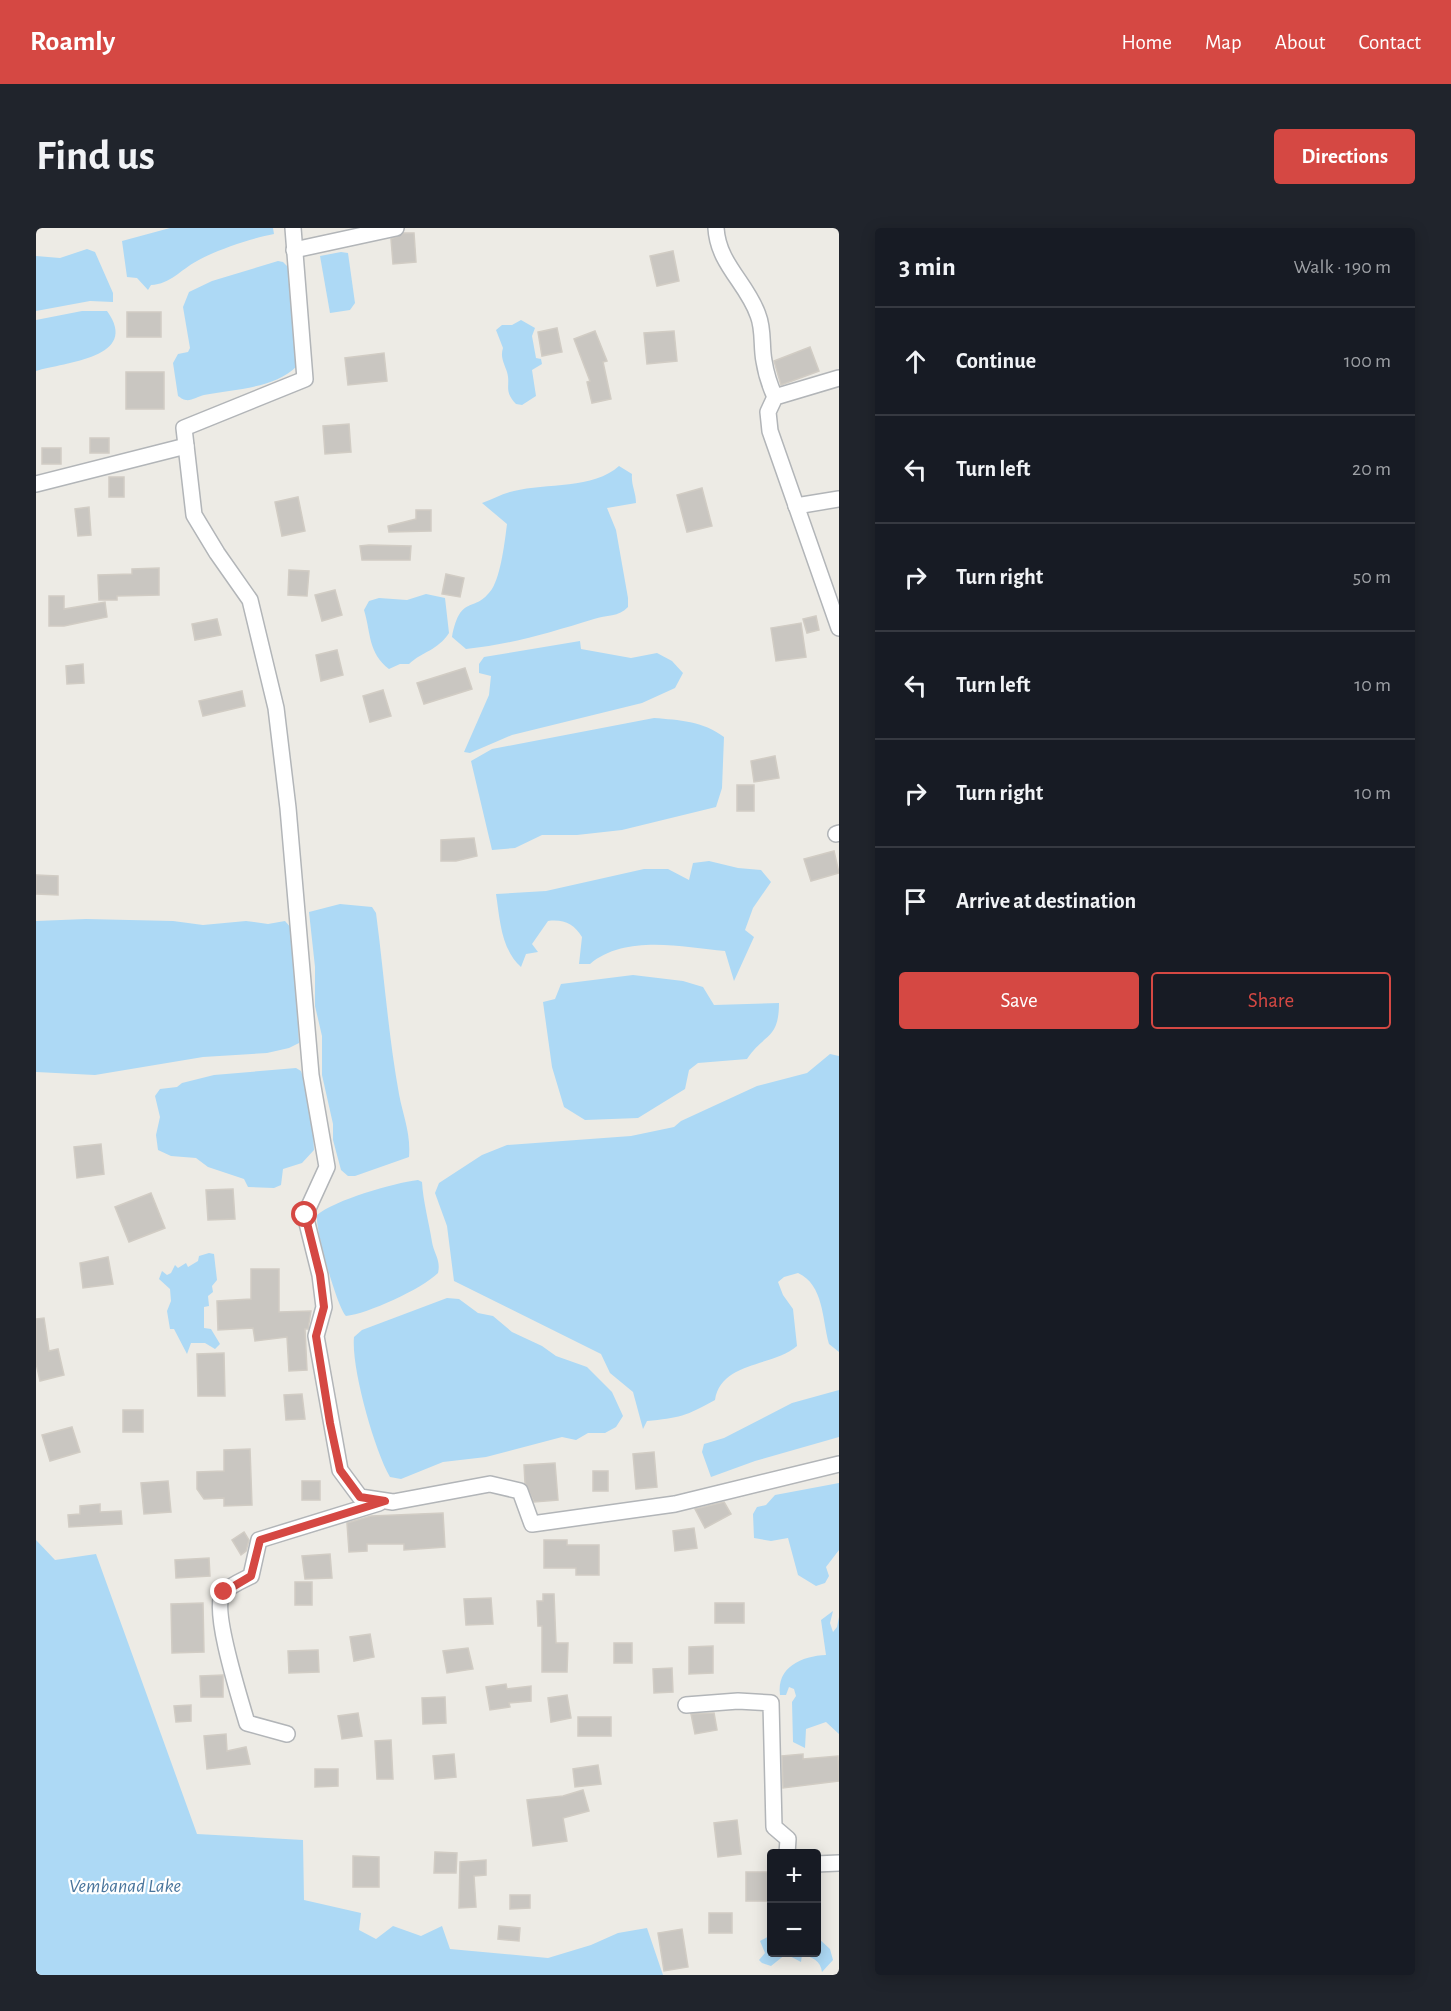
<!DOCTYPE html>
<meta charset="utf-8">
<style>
:root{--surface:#171b24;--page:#20242c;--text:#f1f3f6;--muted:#9ea1a6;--line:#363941;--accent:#d54843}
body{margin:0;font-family:"Alegreya Sans",sans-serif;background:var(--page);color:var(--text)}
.controls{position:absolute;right:18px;bottom:18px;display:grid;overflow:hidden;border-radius:6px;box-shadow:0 3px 15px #0003}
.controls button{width:54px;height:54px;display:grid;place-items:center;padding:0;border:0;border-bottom:2px solid var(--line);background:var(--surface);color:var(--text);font:30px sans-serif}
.stop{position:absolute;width:18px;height:18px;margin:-14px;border:4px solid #d54843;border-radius:50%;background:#fff}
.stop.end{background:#d54843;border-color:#fff;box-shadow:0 2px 6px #0008}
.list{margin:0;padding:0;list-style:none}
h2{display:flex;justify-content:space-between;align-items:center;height:78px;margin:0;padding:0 24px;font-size:26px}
h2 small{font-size:20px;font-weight:400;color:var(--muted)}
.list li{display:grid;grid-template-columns:39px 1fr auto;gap:18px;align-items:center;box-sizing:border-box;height:108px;padding:0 24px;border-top:2px solid var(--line)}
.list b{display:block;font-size:22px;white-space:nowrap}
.list em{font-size:20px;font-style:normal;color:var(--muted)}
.actions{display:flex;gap:12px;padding:18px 24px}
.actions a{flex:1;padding:14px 0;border:2px solid var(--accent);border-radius:6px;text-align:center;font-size:21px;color:var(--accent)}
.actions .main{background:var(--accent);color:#fff}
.icon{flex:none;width:33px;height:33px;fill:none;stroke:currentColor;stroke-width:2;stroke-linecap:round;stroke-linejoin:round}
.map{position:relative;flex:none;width:803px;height:1747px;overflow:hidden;border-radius:6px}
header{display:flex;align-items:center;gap:36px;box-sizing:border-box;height:84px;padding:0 30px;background:var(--accent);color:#fff}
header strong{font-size:28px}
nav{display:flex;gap:33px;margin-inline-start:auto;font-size:21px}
.intro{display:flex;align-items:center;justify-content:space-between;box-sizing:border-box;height:144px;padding:0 36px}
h1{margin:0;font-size:42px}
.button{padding:15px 27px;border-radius:6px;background:var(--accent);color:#fff;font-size:21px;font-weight:700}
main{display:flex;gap:36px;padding:0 36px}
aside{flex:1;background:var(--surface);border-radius:6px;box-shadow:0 3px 15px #0003}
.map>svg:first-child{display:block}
</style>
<header>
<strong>Roamly</strong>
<nav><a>Home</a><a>Map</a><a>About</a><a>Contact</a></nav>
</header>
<div class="intro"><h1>Find us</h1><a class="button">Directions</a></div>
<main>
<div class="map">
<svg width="803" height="1747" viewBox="0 0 803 1747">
<rect width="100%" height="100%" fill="#edebe5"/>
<!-- water -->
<g fill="#add9f5">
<path d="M 134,0 L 237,0 L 238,6 C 216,10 180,22 161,33 C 144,42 135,56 115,57 L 112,62 L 101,50 L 91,49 L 86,13 Z"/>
<path d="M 51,21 L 59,24 L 77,65 L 77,74 L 54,73 L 0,83 L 0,28 L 24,30 Z"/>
<path d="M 305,24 L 312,25 L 319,75 L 314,82 L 294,85 L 284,28 Z"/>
<path d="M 242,33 L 247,34 L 255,42 L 261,138 C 238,161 197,161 168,167 C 163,168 155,173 150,172 C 147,172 144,169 142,168 L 137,135 L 142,126 L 152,124 L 154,120 L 147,79 L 153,64 L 176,53 Z"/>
<path d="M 46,83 L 71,83 C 105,130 29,134 0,143 L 0,92 Z"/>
<path d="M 485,92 L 499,100 L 496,108 L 500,130 L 505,131 L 506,136 L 496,142 L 500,168 L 486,177 L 480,176 C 467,163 475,157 471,144 C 468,135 464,129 467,120 L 460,102 L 466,97 L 476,97 Z"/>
<path d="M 583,238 L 596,246 C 595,257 600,264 600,275 L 571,280 L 580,302 L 592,370 L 592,379 C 583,389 570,387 558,391 C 512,405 477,416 430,421 L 416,409 C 425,364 438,387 456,361 C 465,347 469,312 471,296 L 446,275 C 457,271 467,265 478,263 C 510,255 558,261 583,238 Z"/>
<path d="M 390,366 L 409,370 L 413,405 C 401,423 387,423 373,436 L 364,436 L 353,441 C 332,425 335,405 328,382 L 333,373 L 343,370 L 371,372 Z"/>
<path d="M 544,413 L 545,421 L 595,430 L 621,425 L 636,433 L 647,445 L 639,460 L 606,475 L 476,507 L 434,525 L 428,524 L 453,467 L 455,448 L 443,445 L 443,436 L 448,429 Z"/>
<path d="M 618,490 C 643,492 667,493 688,509 L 686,560 L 680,579 L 586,602 L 541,607 L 506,607 L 479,620 L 456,622 L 435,533 L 456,521 Z"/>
<path d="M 673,633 L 702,640 L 725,642 L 735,654 L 717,680 L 709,702 L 718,709 L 698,753 L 689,723 C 647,719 589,706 554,736 L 543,736 L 546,709 C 538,696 528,691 512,693 L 496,716 L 502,724 L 490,726 L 485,739 C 465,721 464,692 460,666 L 510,663 L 608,641 L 632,641 L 653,652 L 657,635 Z"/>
<path d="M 304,676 L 336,679 L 340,685 C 348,745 352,805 363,866 C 367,888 375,905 373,929 L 319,948 L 312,948 L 305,942 L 297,912 L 297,896 L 286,847 L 286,808 L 279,778 L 279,739 L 273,684 Z"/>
<path d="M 50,691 L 137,693 L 167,697 L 210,693 L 232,696 L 249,693 L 257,702 L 263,815 L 253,820 L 231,825 L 167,829 L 59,847 L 0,844 L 0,693 Z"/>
<path d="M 597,747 L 647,753 L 667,759 L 678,777 L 743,775 C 743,812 728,805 711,831 L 662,835 L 653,842 L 649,861 L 602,890 L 549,892 L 528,879 L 516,839 L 507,774 L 519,771 L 525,756 Z"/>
<path d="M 794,826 L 803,828 L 803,1124 L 793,1116 C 786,1091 788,1057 762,1045 L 748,1049 L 742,1054 L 747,1067 L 757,1081 L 761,1118 C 737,1139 685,1133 679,1172 C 651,1188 642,1190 611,1193 L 607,1201 L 597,1164 L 574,1145 L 565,1126 L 418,1053 L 411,998 L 399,965 L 403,955 L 446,927 L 471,917 L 595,908 L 638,899 L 645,893 L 721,858 L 771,845 Z"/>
<path d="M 260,840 L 265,843 C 274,869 277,895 278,922 L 266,935 L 247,941 L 245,957 L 238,960 L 212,959 L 208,951 L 172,939 L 160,930 L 135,928 L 122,922 L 120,907 L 124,889 L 119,868 L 124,861 L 141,859 L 146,855 L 178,847 Z"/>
<path d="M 382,952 L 386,954 C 387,973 393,995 396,1014 C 398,1026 405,1032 402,1045 C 386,1061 331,1086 310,1088 C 301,1079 279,1001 281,987 C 299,972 357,955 382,952 Z"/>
<path d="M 173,1025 L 178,1026 L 181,1052 L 176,1058 L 177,1064 L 172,1068 L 173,1078 L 168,1079 L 168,1100 L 175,1101 L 184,1116 L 179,1121 L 169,1115 L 155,1115 L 151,1126 L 138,1101 L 134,1101 L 131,1083 L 135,1073 L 134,1061 L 123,1051 L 126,1043 L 131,1047 L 135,1045 L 139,1037 L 142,1040 L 150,1035 L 152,1039 L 162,1033 L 163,1028 Z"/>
<path d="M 411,1070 L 423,1071 L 442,1085 L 457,1088 L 476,1104 L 506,1118 L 520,1128 L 551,1139 L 576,1164 L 587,1188 L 580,1199 L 569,1205 L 552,1205 L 540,1212 L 526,1209 L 450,1229 L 407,1234 L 365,1251 L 354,1249 C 338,1221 315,1139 318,1109 L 326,1102 Z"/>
<path d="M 803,1162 L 803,1209 L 719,1233 L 675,1249 L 666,1224 L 668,1216 L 688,1210 L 756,1175 Z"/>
<path d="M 803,1255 L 803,1322 L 790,1339 L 793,1348 L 789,1355 L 780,1358 L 762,1347 L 752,1310 L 735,1313 L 718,1310 L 717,1286 L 721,1279 L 730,1277 L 739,1267 Z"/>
<path d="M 0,1312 L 19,1332 L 60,1326 L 161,1606 L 267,1612 L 268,1672 L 325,1685 L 323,1702 L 340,1711 L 357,1698 L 385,1708 L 406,1698 L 414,1721 L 512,1730 L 555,1717 L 582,1705 L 611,1700 L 627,1747 L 0,1747 Z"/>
<path d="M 797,1383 L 794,1395 L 797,1404 L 801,1399 L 803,1389 L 803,1506 L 790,1494 L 770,1501 L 769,1520 L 757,1514 L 756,1474 L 760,1468 L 758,1461 L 753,1459 L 750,1467 L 744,1467 C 740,1439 766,1428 790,1427 L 785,1392 Z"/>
<path d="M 735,1707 L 736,1724 L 780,1724 L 781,1709 L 794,1721 L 797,1732 L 786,1744 C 785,1733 775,1728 766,1727 L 765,1734 L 750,1726 L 735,1738 L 726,1735 L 723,1732 L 729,1725 L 724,1713 Z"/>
</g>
<!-- building -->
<g fill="#c9c6c1" stroke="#d1ccc4" stroke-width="1.5">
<path d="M 368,5 L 378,5 L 380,34 L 357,36 L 355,11 Z"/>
<path d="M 637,23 L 643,53 L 621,58 L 614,28 Z"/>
<rect x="91" y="84" width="34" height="25"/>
<path d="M 521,100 L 526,124 L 506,128 L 502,104 Z"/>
<path d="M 559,103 L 571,133 L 567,134 L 575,171 L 556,175 L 551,154 L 554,153 L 538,111 Z"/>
<path d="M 638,103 L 641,133 L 611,136 L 608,105 Z"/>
<path d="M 774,119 L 783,143 L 745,157 L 738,133 Z"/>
<path d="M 348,125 L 351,153 L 312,157 L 309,130 Z"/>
<rect x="90" y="144" width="38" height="37"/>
<path d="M 313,196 L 315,224 L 289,226 L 287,198 Z"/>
<rect x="54" y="210" width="19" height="15"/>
<rect x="6" y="220" width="19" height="16"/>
<rect x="73" y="249" width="15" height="20"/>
<path d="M 666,260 L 676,298 L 651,304 L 641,267 Z"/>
<path d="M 262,269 L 269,303 L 246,308 L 239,274 Z"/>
<path d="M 53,279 L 55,307 L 42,308 L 39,281 Z"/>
<path d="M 380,282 L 395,282 L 395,303 L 353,304 L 352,298 L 380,291 Z"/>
<path d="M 333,317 L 375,318 L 374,332 L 326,332 L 324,318 Z"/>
<path d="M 123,340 L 123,367 L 81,368 L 81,372 L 63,372 L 62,347 L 96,346 L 96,341 Z"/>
<path d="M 253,342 L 273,343 L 271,368 L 252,367 Z"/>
<path d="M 410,346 L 428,350 L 424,369 L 406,366 Z"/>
<path d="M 299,362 L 306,387 L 286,393 L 279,367 Z"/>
<path d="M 13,368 L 28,368 L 28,381 L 69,374 L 71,389 L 28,398 L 13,398 Z"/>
<path d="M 780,388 L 783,402 L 771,405 L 767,391 Z"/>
<path d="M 181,391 L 185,407 L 159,412 L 156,396 Z"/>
<path d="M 765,395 L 770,429 L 740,433 L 735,400 Z"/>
<path d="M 301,422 L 307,447 L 285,453 L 280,427 Z"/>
<path d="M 47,436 L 48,455 L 31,456 L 30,438 Z"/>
<path d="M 429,440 L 436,461 L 388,476 L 381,455 Z"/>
<path d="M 347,462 L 355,488 L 334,494 L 327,468 Z"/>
<path d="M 206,463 L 209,478 L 167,488 L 163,473 Z"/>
<path d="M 739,528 L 743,550 L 718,554 L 715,533 Z"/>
<rect x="701" y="557" width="17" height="26"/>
<path d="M 438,610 L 441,628 L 420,633 L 405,633 L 405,612 Z"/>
<path d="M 798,623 L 803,645 L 775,653 L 768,631 Z"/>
<path d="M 0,647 L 22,648 L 22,667 L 0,666 Z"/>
<path d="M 65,916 L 68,946 L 41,950 L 38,919 Z"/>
<path d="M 197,961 L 199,991 L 172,992 L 170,962 Z"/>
<path d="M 115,965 L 129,1000 L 93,1014 L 79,979 Z"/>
<path d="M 72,1029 L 77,1056 L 47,1060 L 44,1035 Z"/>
<path d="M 215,1041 L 243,1041 L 243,1084 L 275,1083 L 272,1101 L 269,1101 L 271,1142 L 253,1143 L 251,1109 L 219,1113 L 217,1100 L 182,1102 L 181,1073 L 215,1071 Z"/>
<path d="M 8,1090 L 13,1123 L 22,1121 L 28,1147 L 4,1153 L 0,1135 L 0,1091 Z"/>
<path d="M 188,1125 L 189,1168 L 162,1168 L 161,1126 Z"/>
<path d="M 266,1166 L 269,1191 L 250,1192 L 248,1167 Z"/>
<rect x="87" y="1182" width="20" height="22"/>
<path d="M 36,1199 L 44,1224 L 14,1233 L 6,1207 Z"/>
<path d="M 214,1221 L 216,1277 L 188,1278 L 188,1270 L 168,1271 L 161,1261 L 161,1244 L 188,1243 L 188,1222 Z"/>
<path d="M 618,1224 L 621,1259 L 600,1261 L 597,1226 Z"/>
<path d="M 519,1235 L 522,1272 L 498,1274 L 489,1255 L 488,1237 Z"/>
<rect x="557" y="1243" width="15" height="20"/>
<path d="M 132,1253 L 135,1284 L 108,1286 L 105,1255 Z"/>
<rect x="266" y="1253" width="18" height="19"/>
<path d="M 688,1274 L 695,1286 L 669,1300 L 659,1281 Z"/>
<path d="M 64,1276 L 64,1284 L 85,1283 L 86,1296 L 33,1299 L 32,1287 L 44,1286 L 44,1278 Z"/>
<path d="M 407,1285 L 409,1319 L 368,1322 L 368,1316 L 331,1316 L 331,1323 L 313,1324 L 311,1295 L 335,1288 Z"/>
<path d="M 658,1300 L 661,1320 L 639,1323 L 637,1303 Z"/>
<path d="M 208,1304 L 213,1312 L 210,1323 L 205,1327 L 196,1312 Z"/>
<path d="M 508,1312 L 531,1312 L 531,1317 L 563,1317 L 563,1347 L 540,1347 L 540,1340 L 508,1340 Z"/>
<path d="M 294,1326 L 296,1350 L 269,1351 L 266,1328 Z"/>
<path d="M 173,1330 L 174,1348 L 140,1350 L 139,1332 Z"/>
<rect x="259" y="1354" width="17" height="23"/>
<path d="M 507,1366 L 518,1366 L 520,1415 L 532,1415 L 531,1444 L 506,1444 L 506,1398 L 502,1398 L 501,1373 L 507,1373 Z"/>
<path d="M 455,1370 L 457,1396 L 430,1397 L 428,1371 Z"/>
<path d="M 167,1375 L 168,1424 L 136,1425 L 135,1376 Z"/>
<rect x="679" y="1375" width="29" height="20"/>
<path d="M 334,1406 L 338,1429 L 318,1433 L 314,1409 Z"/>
<rect x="578" y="1415" width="18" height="20"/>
<path d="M 677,1418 L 677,1445 L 653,1446 L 653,1419 Z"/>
<path d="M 432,1420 L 437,1441 L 411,1445 L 407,1423 Z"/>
<path d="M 282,1422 L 283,1444 L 253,1445 L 252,1423 Z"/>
<path d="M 636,1440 L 637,1464 L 618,1465 L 617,1441 Z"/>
<path d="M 187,1447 L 187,1469 L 165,1469 L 164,1448 Z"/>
<path d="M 470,1456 L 471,1461 L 495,1458 L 495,1473 L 473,1475 L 474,1479 L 454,1482 L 450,1459 Z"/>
<path d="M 531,1467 L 535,1490 L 515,1494 L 512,1470 Z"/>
<path d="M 409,1469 L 410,1495 L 387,1496 L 386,1470 Z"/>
<path d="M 155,1477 L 155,1493 L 140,1494 L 138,1478 Z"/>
<path d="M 322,1485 L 326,1508 L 306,1511 L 302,1488 Z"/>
<path d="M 678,1485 L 681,1502 L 659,1506 L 655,1486 Z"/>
<rect x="542" y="1489" width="33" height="19"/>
<path d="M 190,1506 L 191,1523 L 210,1519 L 214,1536 L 171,1541 L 168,1508 Z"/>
<path d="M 355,1512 L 357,1551 L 341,1551 L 339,1513 Z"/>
<path d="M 418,1526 L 420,1549 L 399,1551 L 397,1528 Z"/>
<path d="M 767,1526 L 767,1531 L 802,1528 L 803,1553 L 747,1560 L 746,1528 Z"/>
<path d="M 562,1537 L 565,1556 L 539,1559 L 537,1541 Z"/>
<path d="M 279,1541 L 302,1541 L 302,1558 L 279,1559 Z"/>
<path d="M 547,1562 L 553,1583 L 527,1590 L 531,1613 L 497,1618 L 491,1572 L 527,1568 Z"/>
<path d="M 701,1592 L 705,1626 L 682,1629 L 678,1595 Z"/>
<path d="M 399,1624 L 421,1625 L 420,1645 L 398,1645 Z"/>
<path d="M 317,1628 L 343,1629 L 343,1659 L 317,1659 Z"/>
<path d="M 450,1632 L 450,1647 L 438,1648 L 440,1679 L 423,1680 L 424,1634 Z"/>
<rect x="710" y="1644" width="23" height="29"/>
<path d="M 474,1667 L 494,1667 L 494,1680 L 474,1681 Z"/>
<rect x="673" y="1685" width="23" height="20"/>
<path d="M 463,1698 L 484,1700 L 483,1713 L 462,1711 Z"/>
<path d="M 646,1701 L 652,1739 L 628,1743 L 622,1705 Z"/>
</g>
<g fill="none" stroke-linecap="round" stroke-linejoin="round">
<defs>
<g id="street">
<path d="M 257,0 L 269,151 L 148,200 L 158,287 L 181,325 L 214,372 L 240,480 L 252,580 L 275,847 L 291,939 L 269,987 L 284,1047 L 288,1079 L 280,1108 L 304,1242 L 324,1269 L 357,1274 L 454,1256 L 484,1263 L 496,1296 L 639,1276 L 803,1236"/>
<path d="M 680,0 C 682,36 711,55 722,87 C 728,102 725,118 728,133 C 730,146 734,158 739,169"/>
<path d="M 258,22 L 360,0"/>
<path d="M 803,150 L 739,169 L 732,184 L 734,203 L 803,400"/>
<path d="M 0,256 L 150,218"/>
<path d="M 760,278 L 803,271"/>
<path d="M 800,606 L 803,605"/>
<path d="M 650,1477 L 702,1473 L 735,1475 L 738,1599 L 752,1611 L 751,1626"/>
<path d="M 251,1506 L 211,1495 C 205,1474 175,1381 187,1365 C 193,1358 207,1352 215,1348 L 223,1312 L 343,1275"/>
<path d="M 780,1636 L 803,1635"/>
</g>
</defs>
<!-- street casing -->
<use href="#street" stroke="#b2b5b8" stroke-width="18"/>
<!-- street -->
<use href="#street" stroke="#fff" stroke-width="15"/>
</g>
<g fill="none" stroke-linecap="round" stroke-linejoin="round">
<!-- route -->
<path stroke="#d54843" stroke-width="8" d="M 188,1364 L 215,1348 L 224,1312 L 349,1273 L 324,1269 L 304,1242 L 294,1195 L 280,1108 L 288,1079 L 284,1047 L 269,987"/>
</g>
<g text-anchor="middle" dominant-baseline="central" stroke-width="4.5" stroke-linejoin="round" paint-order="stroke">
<!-- water labels -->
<g font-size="20" font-style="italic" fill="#49759c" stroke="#fff">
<text x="89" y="1658">Vembanad Lake</text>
</g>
</g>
</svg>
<div class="controls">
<button>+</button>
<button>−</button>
</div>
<div class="stop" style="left:269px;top:987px"></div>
<div class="stop end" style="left:188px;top:1364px"></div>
</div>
<aside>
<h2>3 min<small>Walk · 190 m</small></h2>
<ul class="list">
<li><svg class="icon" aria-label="ahead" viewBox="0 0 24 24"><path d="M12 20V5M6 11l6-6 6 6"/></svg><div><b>Continue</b></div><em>100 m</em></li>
<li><svg class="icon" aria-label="left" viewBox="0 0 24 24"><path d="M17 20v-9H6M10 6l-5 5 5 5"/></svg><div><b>Turn left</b></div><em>20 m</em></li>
<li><svg class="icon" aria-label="right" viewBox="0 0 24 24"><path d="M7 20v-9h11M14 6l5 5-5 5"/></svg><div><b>Turn right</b></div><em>50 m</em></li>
<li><svg class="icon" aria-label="left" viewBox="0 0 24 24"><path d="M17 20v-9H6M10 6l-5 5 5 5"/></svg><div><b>Turn left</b></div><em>10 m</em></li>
<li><svg class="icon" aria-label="right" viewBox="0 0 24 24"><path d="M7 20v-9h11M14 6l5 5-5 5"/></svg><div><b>Turn right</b></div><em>10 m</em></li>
<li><svg class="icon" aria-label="arrive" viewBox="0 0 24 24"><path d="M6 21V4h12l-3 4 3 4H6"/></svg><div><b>Arrive at destination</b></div></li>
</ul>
<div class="actions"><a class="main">Save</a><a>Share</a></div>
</aside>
</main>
